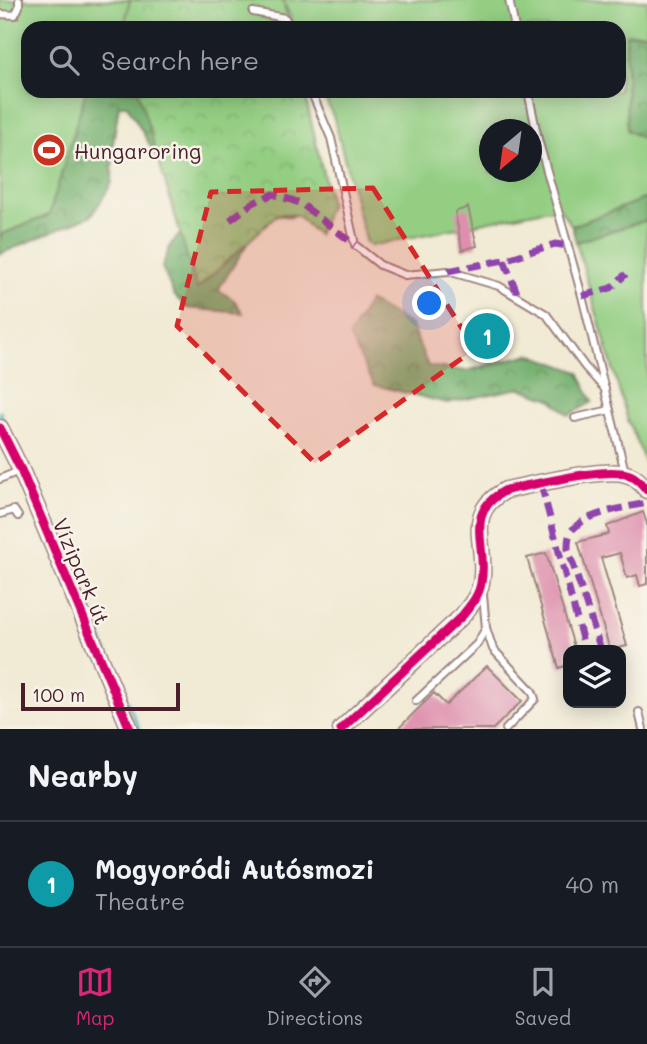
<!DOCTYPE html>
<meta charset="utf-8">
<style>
:root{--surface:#171b24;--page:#242831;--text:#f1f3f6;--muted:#9ea1a6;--line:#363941;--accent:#db2777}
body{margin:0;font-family:Mali,sans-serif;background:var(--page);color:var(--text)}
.controls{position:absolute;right:21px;bottom:21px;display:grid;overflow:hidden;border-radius:14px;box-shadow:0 4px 18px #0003}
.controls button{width:63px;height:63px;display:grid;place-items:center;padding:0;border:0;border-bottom:2px solid var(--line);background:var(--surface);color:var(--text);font:35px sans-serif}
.compass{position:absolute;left:479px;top:119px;width:63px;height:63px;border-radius:50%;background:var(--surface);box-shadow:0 4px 18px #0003;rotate:209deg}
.scale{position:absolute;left:21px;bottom:18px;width:159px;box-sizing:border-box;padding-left:7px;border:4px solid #4a1f2b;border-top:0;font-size:19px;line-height:24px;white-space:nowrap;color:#4a1f2b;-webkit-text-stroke:5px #f7f3e8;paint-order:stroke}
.you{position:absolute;left:430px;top:304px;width:24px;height:24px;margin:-18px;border:5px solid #fff;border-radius:50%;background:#1a73e8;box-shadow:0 0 0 10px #1a73e833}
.badge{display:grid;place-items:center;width:46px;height:46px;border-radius:50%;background:var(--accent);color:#fff;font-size:23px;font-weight:700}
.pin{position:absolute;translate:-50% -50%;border:4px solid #fff;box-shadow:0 2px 7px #0006}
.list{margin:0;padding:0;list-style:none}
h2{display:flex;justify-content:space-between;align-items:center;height:91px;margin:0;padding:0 28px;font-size:30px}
h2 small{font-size:23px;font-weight:400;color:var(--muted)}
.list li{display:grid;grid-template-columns:46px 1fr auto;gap:21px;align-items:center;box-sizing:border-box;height:126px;padding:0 28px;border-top:2px solid var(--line)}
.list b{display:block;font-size:26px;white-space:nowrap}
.list p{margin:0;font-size:23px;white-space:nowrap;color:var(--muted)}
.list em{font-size:23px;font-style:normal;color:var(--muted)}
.icon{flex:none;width:38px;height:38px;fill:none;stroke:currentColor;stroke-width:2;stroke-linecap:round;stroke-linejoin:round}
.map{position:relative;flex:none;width:647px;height:729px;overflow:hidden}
.search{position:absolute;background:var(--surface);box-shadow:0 4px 18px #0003;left:21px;right:21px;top:21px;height:77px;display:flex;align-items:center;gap:18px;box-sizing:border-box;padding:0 24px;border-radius:21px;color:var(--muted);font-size:26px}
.sheet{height:217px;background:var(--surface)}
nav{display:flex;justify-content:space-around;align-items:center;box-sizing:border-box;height:98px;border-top:2px solid var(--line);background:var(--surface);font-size:19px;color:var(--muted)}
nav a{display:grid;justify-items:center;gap:4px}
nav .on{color:var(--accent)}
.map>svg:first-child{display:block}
</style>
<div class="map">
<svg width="647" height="729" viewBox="0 0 647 729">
<defs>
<pattern id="forest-crowns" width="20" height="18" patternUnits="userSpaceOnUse" patternTransform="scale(1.75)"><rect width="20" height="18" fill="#76b170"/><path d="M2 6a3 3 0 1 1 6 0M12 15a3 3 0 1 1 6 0" fill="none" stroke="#638f5c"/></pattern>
<pattern id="park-crowns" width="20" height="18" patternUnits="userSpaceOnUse" patternTransform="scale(1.75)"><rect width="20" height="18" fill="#93ce82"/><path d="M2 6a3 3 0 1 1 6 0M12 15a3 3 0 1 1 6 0" fill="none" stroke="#80b070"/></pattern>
</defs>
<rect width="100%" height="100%" fill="#f7f3e8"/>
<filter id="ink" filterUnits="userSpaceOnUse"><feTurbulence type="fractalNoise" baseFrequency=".0143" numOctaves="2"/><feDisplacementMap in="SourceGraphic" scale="14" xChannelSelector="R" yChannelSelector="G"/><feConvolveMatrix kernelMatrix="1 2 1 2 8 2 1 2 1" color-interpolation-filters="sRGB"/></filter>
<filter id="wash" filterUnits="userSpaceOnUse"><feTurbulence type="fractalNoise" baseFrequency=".00686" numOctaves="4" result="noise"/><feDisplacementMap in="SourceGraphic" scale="28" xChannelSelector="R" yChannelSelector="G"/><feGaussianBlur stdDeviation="1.57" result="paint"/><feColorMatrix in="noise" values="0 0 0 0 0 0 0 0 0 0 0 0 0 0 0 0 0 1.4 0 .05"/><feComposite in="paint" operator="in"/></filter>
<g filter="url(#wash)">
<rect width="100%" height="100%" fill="#f1ead4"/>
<!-- grass -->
<g fill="#93ce82" stroke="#6e7656" stroke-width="2" fill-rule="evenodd">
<path d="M 0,0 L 130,0 L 124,28 L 28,28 L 28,91 L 110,91 L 86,210 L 0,251 Z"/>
<path d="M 283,0 L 647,0 L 647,33 L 626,34 L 627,130 L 647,141 L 647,198 L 572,226 L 560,209 L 544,210 L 370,246 L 366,243 L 334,118 L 322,91 L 619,91 L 619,28 L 295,28 ZM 490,130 L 532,130 L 532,172 L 490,172 Z"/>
<path d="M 647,220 L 647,469 L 635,436 L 628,421 L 576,242 Z"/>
</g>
<!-- forest -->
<g fill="url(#forest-crowns)" stroke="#60684e" stroke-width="2">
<path d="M 647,33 L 647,141 L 627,130 L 626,34 Z"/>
<path d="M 86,91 L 304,91 L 321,201 L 291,217 L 263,213 L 239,234 L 247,244 L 218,290 L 234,300 L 243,313 L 187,308 L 174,295 L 162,267 L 171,244 L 192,221 L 172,160 L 158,159 L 127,105 L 119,105 L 113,143 L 112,183 L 92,215 L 0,254 L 0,235 L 49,215 Z"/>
<path d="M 647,198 L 647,220 L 576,242 L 572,226 Z"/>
<path d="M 369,301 L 411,325 L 428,366 L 466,371 L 530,354 L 579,372 L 592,402 L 569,415 L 551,399 L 520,388 L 447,403 L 374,385 L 349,336 Z"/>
</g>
<!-- park -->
<g fill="url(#park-crowns)" stroke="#6e7656" stroke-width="2">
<path d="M 130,0 L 283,0 L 290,28 L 124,28 Z"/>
<path d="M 138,91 L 304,91 L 330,203 L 318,235 L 297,215 L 278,214 L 197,289 Z"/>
</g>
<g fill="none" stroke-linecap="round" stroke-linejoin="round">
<!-- stream -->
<g stroke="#3daeb6" stroke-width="3.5">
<path d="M 0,412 L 5,423"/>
<path d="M 98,632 L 139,729"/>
</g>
</g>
<g id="blocks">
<!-- building -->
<g fill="#de8fad">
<path d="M 468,207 L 477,246 L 462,250 L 455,212 Z"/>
<path d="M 643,512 L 647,524 L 647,584 L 640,586 L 637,575 L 627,578 L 620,553 L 601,558 L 627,646 L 610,650 L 578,542 L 609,534 L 607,526 Z"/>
<path d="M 546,553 L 575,650 L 568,650 L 568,665 L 559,668 L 527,558 Z"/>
<path d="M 487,666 L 522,701 L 493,729 L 398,729 L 434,693 L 446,705 Z"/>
</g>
</g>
</g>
<g filter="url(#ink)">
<use href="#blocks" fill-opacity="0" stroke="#9e8480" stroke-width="2"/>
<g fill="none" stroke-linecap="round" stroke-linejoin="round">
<defs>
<g id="service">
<path d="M 509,0 L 515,28"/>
<path d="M 253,12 L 285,18 L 291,28"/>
<path d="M 0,14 L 15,15 L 19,7 L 19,0"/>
<path d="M 311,91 L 331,138 L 355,245 L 380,265 L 405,275 L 448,271 L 499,286 L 546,314 L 585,367 L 605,389"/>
<path d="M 528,91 L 538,139 L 582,296 L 625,472"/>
<path d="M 575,418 L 610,410"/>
<path d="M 0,479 L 21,470"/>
<path d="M 0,514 L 14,510 L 18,516"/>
<path d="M 483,595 L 486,628 L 493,649 L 532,691 L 535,699 L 506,729"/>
<path d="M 416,701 L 477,644 L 486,628"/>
<path d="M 639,712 L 643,729"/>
</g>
<g id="tertiary">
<path d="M 0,428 L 21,470 L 130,729"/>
<path d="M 341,729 L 462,616 C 470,606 479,596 481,583 C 489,545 461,514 506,490 C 532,485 604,467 626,474 C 635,476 641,483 647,490"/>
</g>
</defs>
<!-- service casing -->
<use href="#service" stroke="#9e8480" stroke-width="10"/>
<!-- tertiary casing -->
<use href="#tertiary" stroke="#9e8480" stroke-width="19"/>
<!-- service -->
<use href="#service" stroke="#fff" stroke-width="6"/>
<!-- tertiary -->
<use href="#tertiary" stroke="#fff" stroke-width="16"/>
<!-- quiet -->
<g stroke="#8e44ad" stroke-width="7" stroke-dasharray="14 7" stroke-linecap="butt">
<path d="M 230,220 L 253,203 L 273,194 L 300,203 L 355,245"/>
<path d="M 504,260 L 519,298"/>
<path d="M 448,271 L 504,260 L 555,244 L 568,246"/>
<path d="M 582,296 L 611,288 L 626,274"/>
<path d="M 541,484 L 585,650"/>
<path d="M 601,650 L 568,549 C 568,541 568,534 574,528 C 588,513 627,507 647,503"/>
</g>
<defs>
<g id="cycleway">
<path d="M 0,428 L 21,470 L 130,729"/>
<path d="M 341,729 L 462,616 C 470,606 479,596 481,583 C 489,545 461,514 506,490 C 532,485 604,467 626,474 C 635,476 641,483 647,490"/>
</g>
</defs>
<!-- cycleway casing -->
<use href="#cycleway" stroke="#f7f3e8" stroke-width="13"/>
<!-- cycleway -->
<use href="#cycleway" stroke="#d6006c" stroke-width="9"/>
</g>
</g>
<!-- marked area -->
<path fill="#d62828" fill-opacity="0.2" stroke="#d62828" stroke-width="5" stroke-dasharray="14 9" stroke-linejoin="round" d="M 373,188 L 475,349 L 315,463 L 177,326 L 211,192 Z"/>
<!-- icons -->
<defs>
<symbol id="stadium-disc" viewBox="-11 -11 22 22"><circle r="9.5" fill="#c8321e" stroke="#f7f3e8"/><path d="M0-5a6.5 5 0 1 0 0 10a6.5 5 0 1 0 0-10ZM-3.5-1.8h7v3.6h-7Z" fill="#fff"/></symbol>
</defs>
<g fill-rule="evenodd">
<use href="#stadium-disc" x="30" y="131" width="38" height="38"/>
</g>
<g text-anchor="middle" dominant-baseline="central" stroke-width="5" stroke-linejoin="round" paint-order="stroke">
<!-- poi labels -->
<g font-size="21" fill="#4a1f2b" stroke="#f7f3e8" text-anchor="start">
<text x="74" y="150">Hungaroring</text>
</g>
<!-- street labels -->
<g font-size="21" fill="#4a1f2b" stroke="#f7f3e8">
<text transform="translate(82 571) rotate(67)">Vízipark út</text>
</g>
</g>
</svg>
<div class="controls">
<button><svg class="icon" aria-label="layers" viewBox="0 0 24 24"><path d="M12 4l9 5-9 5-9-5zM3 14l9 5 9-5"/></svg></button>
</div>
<svg class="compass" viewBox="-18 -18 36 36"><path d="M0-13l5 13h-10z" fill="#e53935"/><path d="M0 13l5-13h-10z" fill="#9ea1a6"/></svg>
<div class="scale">100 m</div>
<div class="you"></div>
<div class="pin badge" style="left:487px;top:336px;background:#0f9aa8">1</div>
<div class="search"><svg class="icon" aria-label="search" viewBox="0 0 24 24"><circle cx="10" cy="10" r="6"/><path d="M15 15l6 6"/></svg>Search here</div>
</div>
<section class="sheet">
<h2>Nearby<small></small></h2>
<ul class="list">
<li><span class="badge" style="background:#0f9aa8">1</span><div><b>Mogyoródi Autósmozi</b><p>Theatre</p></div><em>40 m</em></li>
</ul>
</section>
<nav>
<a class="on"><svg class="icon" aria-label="map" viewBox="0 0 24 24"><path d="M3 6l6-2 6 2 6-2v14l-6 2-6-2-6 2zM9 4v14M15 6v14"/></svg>Map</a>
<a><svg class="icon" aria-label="directions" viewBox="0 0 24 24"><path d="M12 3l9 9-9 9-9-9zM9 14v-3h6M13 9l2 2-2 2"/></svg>Directions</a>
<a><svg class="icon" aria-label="saved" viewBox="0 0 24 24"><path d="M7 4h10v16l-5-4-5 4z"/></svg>Saved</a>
</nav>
